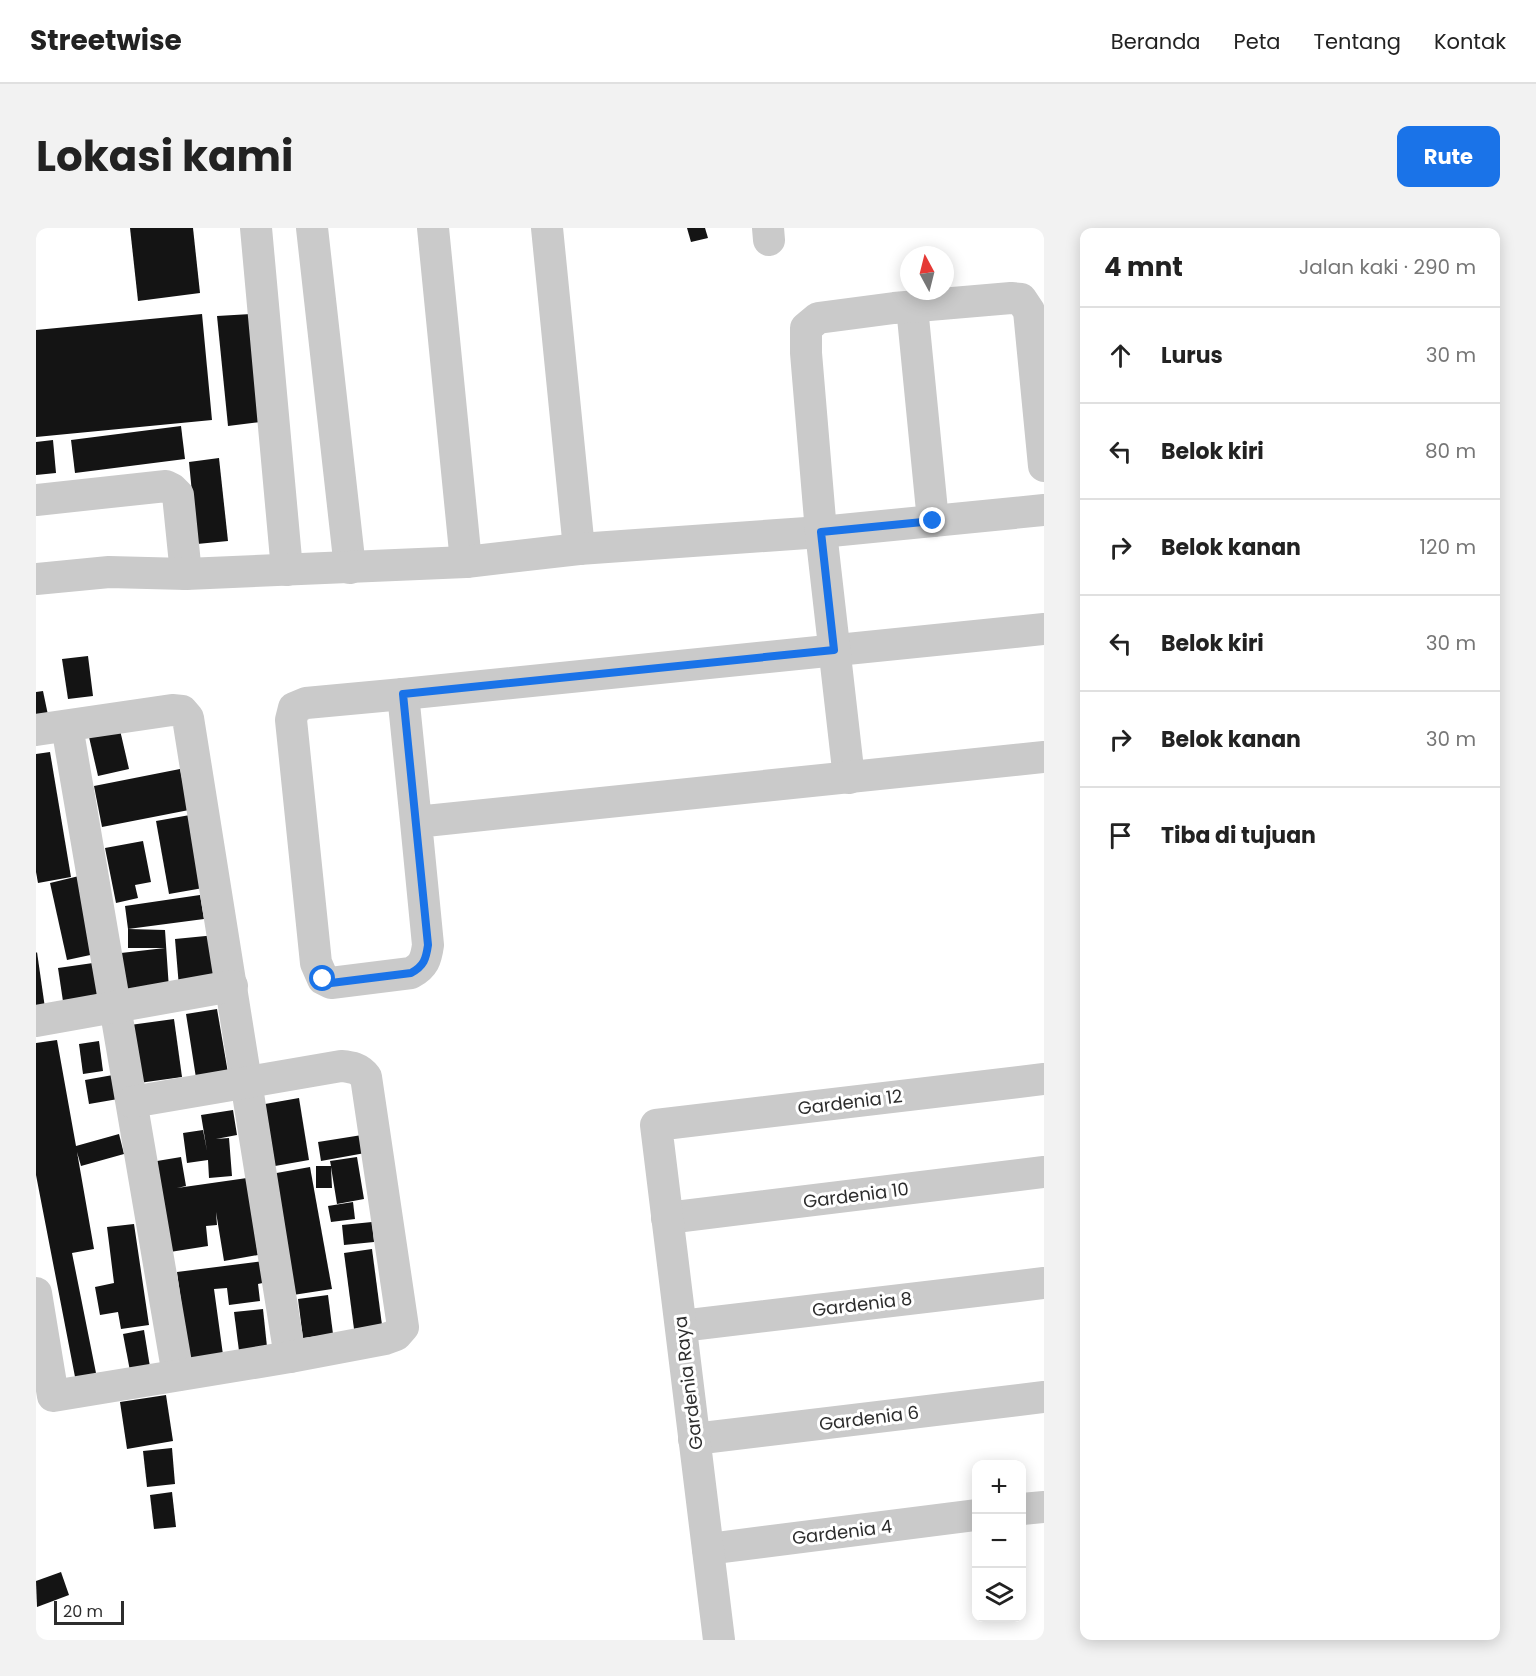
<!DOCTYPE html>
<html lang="id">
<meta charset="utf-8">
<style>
:root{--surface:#fff;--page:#f2f2f2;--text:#222;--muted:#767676;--line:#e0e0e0;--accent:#1a73e8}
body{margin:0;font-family:Poppins,sans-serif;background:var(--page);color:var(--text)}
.controls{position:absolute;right:18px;bottom:18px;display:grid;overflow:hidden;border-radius:12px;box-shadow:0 3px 15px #0003}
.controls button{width:54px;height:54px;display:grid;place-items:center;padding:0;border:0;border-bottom:2px solid var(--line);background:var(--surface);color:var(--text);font:30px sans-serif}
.compass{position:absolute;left:864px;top:18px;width:54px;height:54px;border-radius:50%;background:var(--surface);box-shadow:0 3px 15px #0003;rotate:353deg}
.scale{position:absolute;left:18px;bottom:15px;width:70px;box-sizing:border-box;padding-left:6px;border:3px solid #2d2d2d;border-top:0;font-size:16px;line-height:21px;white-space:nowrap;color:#2d2d2d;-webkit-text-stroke:4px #fff;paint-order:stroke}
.stop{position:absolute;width:18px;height:18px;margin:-14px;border:4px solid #1a73e8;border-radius:50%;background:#fff}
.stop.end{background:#1a73e8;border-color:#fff;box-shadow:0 2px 6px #0008}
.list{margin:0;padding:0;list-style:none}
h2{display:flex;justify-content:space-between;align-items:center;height:78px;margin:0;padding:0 24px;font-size:26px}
h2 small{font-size:20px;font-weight:400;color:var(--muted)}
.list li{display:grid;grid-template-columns:39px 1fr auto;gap:18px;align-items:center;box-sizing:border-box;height:96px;padding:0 24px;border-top:2px solid var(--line)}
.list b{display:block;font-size:22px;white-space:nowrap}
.list em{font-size:20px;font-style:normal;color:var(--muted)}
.icon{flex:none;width:33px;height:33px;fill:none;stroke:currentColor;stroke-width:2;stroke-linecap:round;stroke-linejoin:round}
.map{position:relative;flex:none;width:1008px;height:1412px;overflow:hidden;border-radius:12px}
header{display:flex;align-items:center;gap:36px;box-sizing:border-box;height:84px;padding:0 30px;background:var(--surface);border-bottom:2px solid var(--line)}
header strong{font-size:28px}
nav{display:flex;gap:33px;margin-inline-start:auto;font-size:21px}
.intro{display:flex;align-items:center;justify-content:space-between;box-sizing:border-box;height:144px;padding:0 36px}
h1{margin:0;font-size:42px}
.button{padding:15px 27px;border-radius:12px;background:var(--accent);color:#fff;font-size:21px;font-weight:700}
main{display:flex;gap:36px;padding:0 36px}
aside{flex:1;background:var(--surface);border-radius:12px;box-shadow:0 3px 15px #0003}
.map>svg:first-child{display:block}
</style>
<header>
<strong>Streetwise</strong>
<nav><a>Beranda</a><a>Peta</a><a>Tentang</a><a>Kontak</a></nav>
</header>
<div class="intro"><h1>Lokasi kami</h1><a class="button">Rute</a></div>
<main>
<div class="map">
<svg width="1008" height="1412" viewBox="0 0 1008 1412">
<rect width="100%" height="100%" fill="#fff"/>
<!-- building -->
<g fill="#141414">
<path d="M 94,0 L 157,0 L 164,65 L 102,73 Z"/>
<path d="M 651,0 L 669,0 L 672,10 L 655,14 Z"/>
<path d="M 166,86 L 176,192 L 0,209 L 0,102 Z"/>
<path d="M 215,86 L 225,194 L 192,198 L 181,88 Z"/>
<path d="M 145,198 L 149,231 L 39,245 L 35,212 Z"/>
<path d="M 17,212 L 20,245 L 0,247 L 0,214 Z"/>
<path d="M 183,230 L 192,313 L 161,316 L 153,234 Z"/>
<path d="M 52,428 L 57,468 L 32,471 L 26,431 Z"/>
<path d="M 7,463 L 12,487 L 0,489 L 0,464 Z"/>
<path d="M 84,502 L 93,541 L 62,548 L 53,509 Z"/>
<path d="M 14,524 L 35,649 L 2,655 L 0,644 L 0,526 Z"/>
<path d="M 144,541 L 153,582 L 66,599 L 58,558 Z"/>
<path d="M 154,587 L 167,660 L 133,666 L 120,593 Z"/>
<path d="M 107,613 L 115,654 L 99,657 L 102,670 L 80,675 L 69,620 Z"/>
<path d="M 43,648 L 59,726 L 31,732 L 14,655 Z"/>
<path d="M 164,667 L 168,691 L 92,701 L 129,702 L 133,761 L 90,766 L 85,725 L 129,720 L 92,720 L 92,701 L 89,678 Z"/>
<path d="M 180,707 L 184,756 L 143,759 L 139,711 Z"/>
<path d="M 1,724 L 9,780 L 0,781 L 0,725 Z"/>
<path d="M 57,735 L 63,774 L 28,780 L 22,740 Z"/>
<path d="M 181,781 L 192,845 L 160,850 L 150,786 Z"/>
<path d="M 138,791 L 146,849 L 103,855 L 94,797 Z"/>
<path d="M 21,812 L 40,918 L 83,906 L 88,926 L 45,938 L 41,924 L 58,1021 L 36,1025 L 61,1150 L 40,1154 L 0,947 L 0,815 Z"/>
<path d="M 63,813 L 67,843 L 47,846 L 43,816 Z"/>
<path d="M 77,847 L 82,871 L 53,876 L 49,852 Z"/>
<path d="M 263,870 L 273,932 L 239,938 L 229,876 Z"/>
<path d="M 197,882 L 201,907 L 180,911 L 193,910 L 196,948 L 173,950 L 172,932 L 151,935 L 147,905 L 167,902 L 171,923 L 165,887 Z"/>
<path d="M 326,907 L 329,925 L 285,933 L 282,914 Z"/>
<path d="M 145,929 L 150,958 L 141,960 L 211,950 L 222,1027 L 188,1033 L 180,984 L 181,997 L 170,998 L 172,1018 L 134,1024 L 121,933 Z"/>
<path d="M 321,929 L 328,971 L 301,976 L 295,939 L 296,960 L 280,960 L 280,938 L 295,938 L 294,933 Z"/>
<path d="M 274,939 L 296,1061 L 257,1067 L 235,946 Z"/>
<path d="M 317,974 L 319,991 L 295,994 L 292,978 Z"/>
<path d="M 336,994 L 338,1014 L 308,1017 L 306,997 Z"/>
<path d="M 98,996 L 113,1097 L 85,1101 L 82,1084 L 64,1087 L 59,1059 L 78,1055 L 71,999 Z"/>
<path d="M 336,1021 L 346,1097 L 318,1101 L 308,1025 Z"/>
<path d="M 228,1033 L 231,1054 L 222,1056 L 224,1073 L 193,1077 L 191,1060 L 178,1061 L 188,1134 L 154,1138 L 141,1044 Z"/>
<path d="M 292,1067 L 297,1106 L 267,1110 L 262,1071 Z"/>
<path d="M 227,1081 L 231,1119 L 203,1123 L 198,1084 Z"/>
<path d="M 108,1102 L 114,1139 L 94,1143 L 87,1106 Z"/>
<path d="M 130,1167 L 137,1213 L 91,1221 L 84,1174 Z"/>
<path d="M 136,1220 L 139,1256 L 111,1259 L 107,1223 Z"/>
<path d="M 136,1264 L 140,1299 L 118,1301 L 114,1267 Z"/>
<path d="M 25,1344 L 33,1367 L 1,1379 L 0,1353 Z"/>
</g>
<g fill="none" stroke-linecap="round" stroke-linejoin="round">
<!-- minor -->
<g stroke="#cacaca" stroke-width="32">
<path d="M 220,0 L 251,342"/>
<path d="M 276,0 L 314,340"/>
<path d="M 397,0 L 430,334"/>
<path d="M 511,0 L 543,321"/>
<path d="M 732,0 L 733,12"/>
<path d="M 876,79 L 897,293"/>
<path d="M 0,272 L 130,258 L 136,261 L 142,267 L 150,346"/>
<path d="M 0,351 L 73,344 L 150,346 L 430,334 L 543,321 L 785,304 L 1008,282"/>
<path d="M 367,466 L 1008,401"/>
<path d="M 31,498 L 142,1147"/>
<path d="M 0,502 L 136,482 L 146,483 L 152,490 L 254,1129"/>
<path d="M 813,550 L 785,304 L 770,125 L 770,100 L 782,90 L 858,80 L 975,70 L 985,71 L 993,83 L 1008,238"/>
<path d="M 380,594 L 367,466 L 270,475 L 258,480 L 255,492 L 280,735 L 287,751 L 295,755 L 375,745 C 388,738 390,731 392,717 L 380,594 L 1008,529"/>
<path d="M 0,793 L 196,758"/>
<path d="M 631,990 L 1008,944"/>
<path d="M 0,1065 L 17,1168 L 254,1129 L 349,1111 L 360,1107 L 367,1099 L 330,849 C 323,840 316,839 305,838 L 96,874"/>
<path d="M 645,1098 L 1008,1055"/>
<path d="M 658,1211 L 1008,1169"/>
<path d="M 986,1281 L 1008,1279"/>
<path d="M 672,1321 L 940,1287"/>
<path d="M 683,1412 L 620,897 L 1008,851"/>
</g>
</g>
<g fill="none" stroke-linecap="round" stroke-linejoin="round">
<!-- route -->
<path stroke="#1a73e8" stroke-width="8" d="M 287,751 L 295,755 L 375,745 C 388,738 390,731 392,717 L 367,466 L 798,422 L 785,304 L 897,293"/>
</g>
<g text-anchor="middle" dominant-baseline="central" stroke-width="6" stroke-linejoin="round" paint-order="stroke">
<!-- street labels -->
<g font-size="18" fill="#2d2d2d" stroke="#fff">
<text transform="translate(814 874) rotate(-7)">Gardenia 12</text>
<text transform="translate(820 967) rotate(-7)">Gardenia 10</text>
<text transform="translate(826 1076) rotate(-7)">Gardenia 8</text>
<text transform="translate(652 1155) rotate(-97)">Gardenia Raya</text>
<text transform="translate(833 1190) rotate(-7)">Gardenia 6</text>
<text transform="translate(806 1304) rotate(-7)">Gardenia 4</text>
</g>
</g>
</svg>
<div class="controls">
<button>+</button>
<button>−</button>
<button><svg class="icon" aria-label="layers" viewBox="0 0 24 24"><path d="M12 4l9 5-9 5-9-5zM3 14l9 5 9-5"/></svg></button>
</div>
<svg class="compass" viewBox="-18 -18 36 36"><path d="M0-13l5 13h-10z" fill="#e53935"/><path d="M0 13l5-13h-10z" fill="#767676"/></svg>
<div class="scale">20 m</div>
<div class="stop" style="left:287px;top:751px"></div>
<div class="stop end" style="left:897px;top:293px"></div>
</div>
<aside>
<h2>4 mnt<small>Jalan kaki · 290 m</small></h2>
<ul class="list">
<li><svg class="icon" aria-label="ahead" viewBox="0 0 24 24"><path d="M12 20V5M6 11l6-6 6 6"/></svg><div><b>Lurus</b></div><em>30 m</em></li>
<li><svg class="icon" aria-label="left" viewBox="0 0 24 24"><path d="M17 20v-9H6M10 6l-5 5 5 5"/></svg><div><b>Belok kiri</b></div><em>80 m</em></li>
<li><svg class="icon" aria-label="right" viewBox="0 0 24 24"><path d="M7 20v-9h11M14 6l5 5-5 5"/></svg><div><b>Belok kanan</b></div><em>120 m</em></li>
<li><svg class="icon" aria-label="left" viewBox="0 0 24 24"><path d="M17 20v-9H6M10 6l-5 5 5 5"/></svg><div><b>Belok kiri</b></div><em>30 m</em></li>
<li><svg class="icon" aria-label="right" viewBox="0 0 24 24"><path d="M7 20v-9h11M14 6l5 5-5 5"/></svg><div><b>Belok kanan</b></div><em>30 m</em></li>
<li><svg class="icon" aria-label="arrive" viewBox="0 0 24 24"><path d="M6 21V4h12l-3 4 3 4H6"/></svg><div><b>Tiba di tujuan</b></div></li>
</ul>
</aside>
</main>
